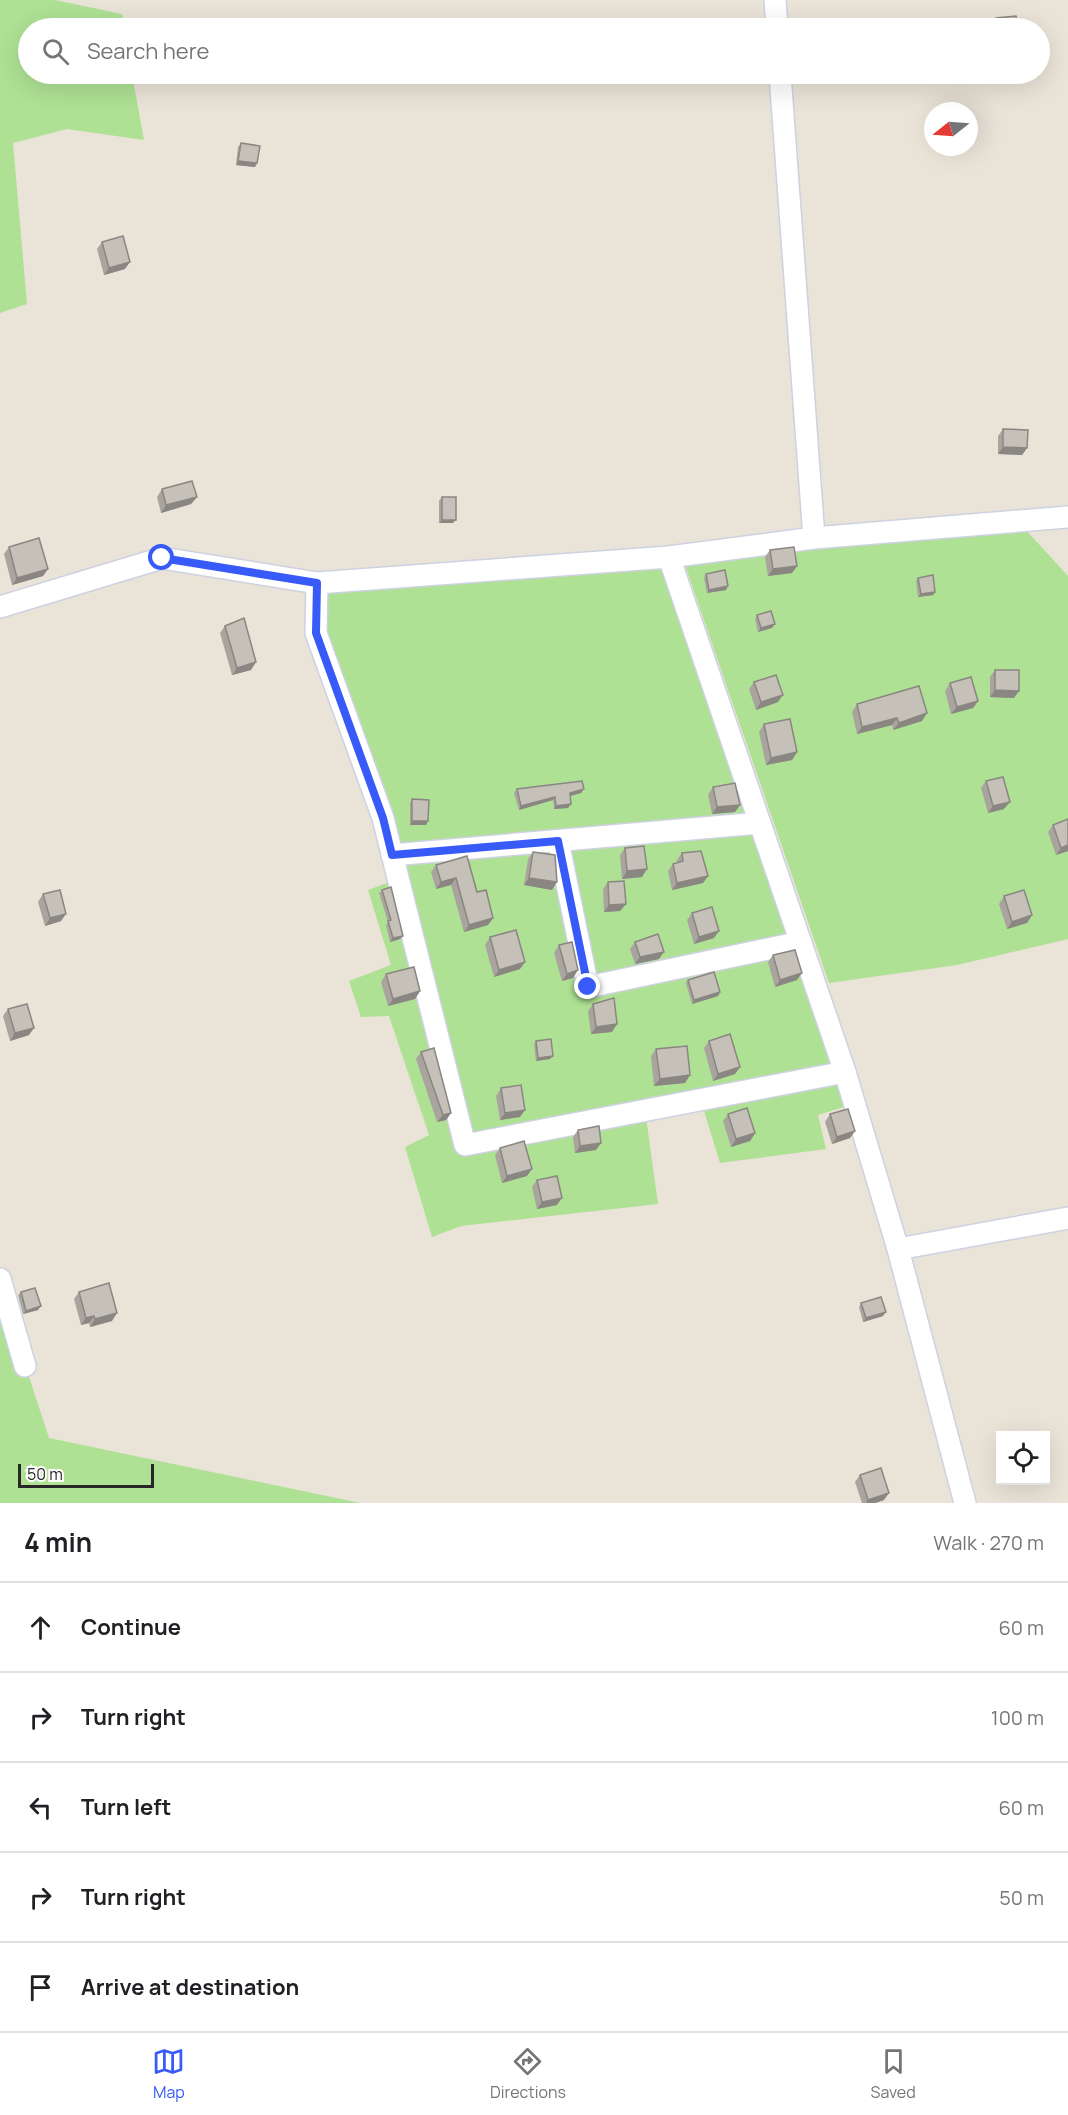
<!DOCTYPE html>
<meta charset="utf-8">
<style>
:root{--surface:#fff;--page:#f6f6f6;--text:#202124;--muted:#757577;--line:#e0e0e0;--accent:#375af8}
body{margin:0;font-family:Manrope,sans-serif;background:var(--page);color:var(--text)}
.controls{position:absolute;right:18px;bottom:18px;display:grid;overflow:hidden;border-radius:0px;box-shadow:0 6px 24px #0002}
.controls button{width:54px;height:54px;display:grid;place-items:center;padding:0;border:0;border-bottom:2px solid var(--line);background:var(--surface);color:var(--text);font:30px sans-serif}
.compass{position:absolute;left:924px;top:102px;width:54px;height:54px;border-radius:50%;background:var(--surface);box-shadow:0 6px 24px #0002;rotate:253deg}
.scale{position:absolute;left:18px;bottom:15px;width:136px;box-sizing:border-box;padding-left:6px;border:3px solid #272727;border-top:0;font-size:16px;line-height:21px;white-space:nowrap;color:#272727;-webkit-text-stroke:4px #fff;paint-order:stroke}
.stop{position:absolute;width:18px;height:18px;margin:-14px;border:4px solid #375af8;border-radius:50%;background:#fff}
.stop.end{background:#375af8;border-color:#fff;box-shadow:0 2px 6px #0008}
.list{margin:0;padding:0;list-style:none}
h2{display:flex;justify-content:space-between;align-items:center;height:78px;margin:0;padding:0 24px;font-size:26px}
h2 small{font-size:20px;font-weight:400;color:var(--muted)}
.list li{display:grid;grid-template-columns:39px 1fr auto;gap:18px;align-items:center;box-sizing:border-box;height:90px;padding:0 24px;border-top:2px solid var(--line)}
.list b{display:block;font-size:22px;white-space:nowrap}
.list em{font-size:20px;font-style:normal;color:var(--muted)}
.icon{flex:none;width:33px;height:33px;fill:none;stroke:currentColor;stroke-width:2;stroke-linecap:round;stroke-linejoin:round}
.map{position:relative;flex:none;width:1068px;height:1503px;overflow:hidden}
.search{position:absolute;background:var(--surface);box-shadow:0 6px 24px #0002;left:18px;right:18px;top:18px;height:66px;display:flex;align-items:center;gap:15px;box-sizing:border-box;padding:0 21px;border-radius:33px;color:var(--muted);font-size:22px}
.sheet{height:528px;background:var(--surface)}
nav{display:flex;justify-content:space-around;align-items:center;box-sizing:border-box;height:84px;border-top:2px solid var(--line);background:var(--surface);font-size:16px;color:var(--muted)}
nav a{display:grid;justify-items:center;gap:3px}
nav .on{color:var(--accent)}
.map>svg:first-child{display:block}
</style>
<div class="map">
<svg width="1068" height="1503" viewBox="0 0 1068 1503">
<rect width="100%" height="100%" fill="#eae3d8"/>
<!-- green -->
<g fill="#aee194">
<path d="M 0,0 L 55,0 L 122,14 L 125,28 L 28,28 L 28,74 L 132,74 L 144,140 L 67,129 L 13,143 L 27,304 L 0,313 Z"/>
<path d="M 1025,529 L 1068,576 L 1068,939 L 957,965 L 829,983 L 685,565 L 770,550 Z"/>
<path d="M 662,566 L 847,1106 L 818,1115 L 826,1149 L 720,1163 L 702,1104 L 646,1117 L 658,1204 L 461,1226 L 432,1237 L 405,1147 L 429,1135 L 389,1016 L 361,1017 L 349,981 L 391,965 L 368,890 L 392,881 L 377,814 L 307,634 L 305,588 Z"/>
<path d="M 0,1288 L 49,1438 L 360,1503 L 0,1503 Z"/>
</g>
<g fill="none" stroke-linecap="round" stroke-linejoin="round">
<defs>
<g id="street">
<path d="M 775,0 L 777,28"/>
<path d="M 780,74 L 814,538"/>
<path d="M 669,557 L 845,1072 L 898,1249 L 1068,1218"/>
<path d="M 317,583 L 316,633 L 383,818 L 465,1145 L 845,1072"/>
<path d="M 0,607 L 162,558 L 317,583 L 669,557 L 814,538 L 1068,517"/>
<path d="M 558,841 L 588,987 L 801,942"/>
<path d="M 392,855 L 760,823"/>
<path d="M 898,1249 L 965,1503"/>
<path d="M 0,1279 L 25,1366"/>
</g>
</defs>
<!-- street casing -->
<use href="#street" stroke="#ced1e1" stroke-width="24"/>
<!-- street -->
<use href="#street" stroke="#fff" stroke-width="21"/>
</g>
<!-- wall -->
<g fill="#a9a59e">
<path d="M 996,18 L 1018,28 L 991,28 L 991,26 Z"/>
<path d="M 241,143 L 257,163 L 255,167 L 236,165 L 238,147 Z"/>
<path d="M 102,242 L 125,269 L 104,275 L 97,249 Z"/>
<path d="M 1003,429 L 1027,448 L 1022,455 L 998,454 L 998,436 Z"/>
<path d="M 162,489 L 197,497 L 191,504 L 161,513 L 157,497 Z"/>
<path d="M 442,497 L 453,523 L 439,523 L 439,501 Z"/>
<path d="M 9,547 L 48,569 L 43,576 L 12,585 L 4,554 Z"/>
<path d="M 770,550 L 797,566 L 792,573 L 768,576 L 765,557 Z"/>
<path d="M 706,574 L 726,590 L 707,593 L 704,578 Z"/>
<path d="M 918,578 L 935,592 L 933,595 L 918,597 L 916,581 Z"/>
<path d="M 757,615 L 772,628 L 758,632 L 755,619 Z"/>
<path d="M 225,626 L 251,670 L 232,675 L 220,633 Z"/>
<path d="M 995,670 L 1014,698 L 990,697 L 990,677 Z"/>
<path d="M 754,682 L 778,702 L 756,710 L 749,689 Z"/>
<path d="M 950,683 L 978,701 L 973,708 L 951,714 L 945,691 Z"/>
<path d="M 857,704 L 922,721 L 893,730 L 892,725 L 857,734 L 852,712 Z"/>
<path d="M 764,724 L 797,752 L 792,760 L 766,765 L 759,732 Z"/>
<path d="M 986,781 L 1004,809 L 988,813 L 981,788 Z"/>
<path d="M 713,787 L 740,805 L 735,812 L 712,814 L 708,795 Z"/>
<path d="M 517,789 L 581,793 L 570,796 L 568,808 L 554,809 L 553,800 L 519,810 L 514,793 Z"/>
<path d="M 412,799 L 428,821 L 426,825 L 410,825 L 410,803 Z"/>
<path d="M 1053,825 L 1068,851 L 1056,855 L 1048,832 Z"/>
<path d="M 625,848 L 642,877 L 622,879 L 620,855 Z"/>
<path d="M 533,852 L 552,890 L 524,885 L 528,859 Z"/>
<path d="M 682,853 L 708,876 L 703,883 L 672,890 L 668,871 L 673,864 L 677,863 L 677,860 Z"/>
<path d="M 436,865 L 477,892 L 493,918 L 488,925 L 464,932 L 451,885 L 436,889 L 431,872 Z"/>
<path d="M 608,882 L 626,904 L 620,911 L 604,912 L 603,889 Z"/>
<path d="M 382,890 L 403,936 L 400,939 L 390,942 L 386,925 L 388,922 L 379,893 Z"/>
<path d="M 43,894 L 61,921 L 45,926 L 38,902 Z"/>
<path d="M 1004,896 L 1032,915 L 1027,923 L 1007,929 L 999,904 Z"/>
<path d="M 692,913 L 714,938 L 694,944 L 687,920 Z"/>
<path d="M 490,937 L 520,969 L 494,977 L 485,945 Z"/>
<path d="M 635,942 L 659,959 L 635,964 L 630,949 Z"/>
<path d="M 559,945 L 573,978 L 562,981 L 554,953 Z"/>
<path d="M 773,955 L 797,980 L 775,987 L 768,962 Z"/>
<path d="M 386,974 L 420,991 L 415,999 L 388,1006 L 381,982 Z"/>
<path d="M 688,980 L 720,992 L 718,996 L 692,1004 L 686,983 Z"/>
<path d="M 593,1004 L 612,1032 L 591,1034 L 588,1011 Z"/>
<path d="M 8,1009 L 29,1035 L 10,1041 L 3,1016 Z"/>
<path d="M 536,1041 L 550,1059 L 536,1061 L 534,1045 Z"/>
<path d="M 709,1041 L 735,1074 L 713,1081 L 704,1048 Z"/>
<path d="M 656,1049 L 690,1075 L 685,1083 L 654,1086 L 651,1056 Z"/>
<path d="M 421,1052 L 451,1113 L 446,1120 L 437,1122 L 416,1059 Z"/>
<path d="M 501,1088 L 520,1117 L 500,1120 L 496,1096 Z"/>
<path d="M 728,1114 L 755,1133 L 750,1141 L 731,1147 L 723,1121 Z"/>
<path d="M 830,1114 L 855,1131 L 850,1138 L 832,1144 L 825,1122 Z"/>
<path d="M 578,1130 L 596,1150 L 575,1153 L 573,1137 Z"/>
<path d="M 500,1148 L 527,1176 L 502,1183 L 495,1155 Z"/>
<path d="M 537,1180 L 557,1205 L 537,1209 L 532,1187 Z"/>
<path d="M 21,1292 L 38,1310 L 23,1314 L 18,1295 Z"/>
<path d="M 79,1292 L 112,1321 L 90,1327 L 89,1323 L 81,1325 L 74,1299 Z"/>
<path d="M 861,1303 L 883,1316 L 863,1322 L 859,1307 Z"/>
<path d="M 860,1475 L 884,1500 L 875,1503 L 862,1503 L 855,1482 Z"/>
</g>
<!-- shaded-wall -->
<g fill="#8a8681">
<path d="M 238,161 L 257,163 L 255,167 L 236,165 Z"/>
<path d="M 130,262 L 125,269 L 104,275 L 109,268 Z"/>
<path d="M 1003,447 L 1027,448 L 1022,455 L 998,454 Z"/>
<path d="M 197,497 L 191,504 L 161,513 L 166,505 Z"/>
<path d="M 442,520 L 456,520 L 453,523 L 439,523 Z"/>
<path d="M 797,566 L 792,573 L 768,576 L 773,569 Z"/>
<path d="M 48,569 L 43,576 L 12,585 L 17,578 Z"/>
<path d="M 728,586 L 726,590 L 707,593 L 709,590 Z"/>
<path d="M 935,592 L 933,595 L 918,597 L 921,594 Z"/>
<path d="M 775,624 L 772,628 L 758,632 L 761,628 Z"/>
<path d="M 256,662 L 251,670 L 232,675 L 237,668 Z"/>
<path d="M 995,690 L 1019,691 L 1014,698 L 990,697 Z"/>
<path d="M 783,695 L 778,702 L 756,710 L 761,702 Z"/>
<path d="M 978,701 L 973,708 L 951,714 L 957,707 Z"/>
<path d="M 927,713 L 922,721 L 893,730 L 899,723 Z"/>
<path d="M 897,718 L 892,725 L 857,734 L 862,727 Z"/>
<path d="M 797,752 L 792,760 L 766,765 L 771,758 Z"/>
<path d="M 584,789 L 581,793 L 567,797 L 570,793 Z"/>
<path d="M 555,797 L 553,800 L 519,810 L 521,806 Z"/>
<path d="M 1010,802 L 1004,809 L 988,813 L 993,806 Z"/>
<path d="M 571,804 L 568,808 L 554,809 L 556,806 Z"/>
<path d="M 740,805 L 735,812 L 712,814 L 717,807 Z"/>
<path d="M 412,821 L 428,821 L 426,825 L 410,825 Z"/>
<path d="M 1068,845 L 1068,851 L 1056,855 L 1061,848 Z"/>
<path d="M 647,869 L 642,877 L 622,879 L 627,871 Z"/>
<path d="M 708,876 L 703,883 L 672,890 L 677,883 Z"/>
<path d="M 456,878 L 451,885 L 436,889 L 441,882 Z"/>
<path d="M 529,878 L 557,882 L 552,890 L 524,885 Z"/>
<path d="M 626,904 L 620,911 L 604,912 L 609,905 Z"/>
<path d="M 66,914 L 61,921 L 45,926 L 50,918 Z"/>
<path d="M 1032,915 L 1027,923 L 1007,929 L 1012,922 Z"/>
<path d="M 493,918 L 488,925 L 464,932 L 469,925 Z"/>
<path d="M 719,931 L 714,938 L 694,944 L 699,937 Z"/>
<path d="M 403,936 L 400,939 L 390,942 L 393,938 Z"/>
<path d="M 664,952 L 659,959 L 635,964 L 640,957 Z"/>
<path d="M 525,962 L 520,969 L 494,977 L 499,970 Z"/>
<path d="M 578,970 L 573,978 L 562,981 L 567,974 Z"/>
<path d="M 802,973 L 797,980 L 775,987 L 780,980 Z"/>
<path d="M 420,991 L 415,999 L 388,1006 L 393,999 Z"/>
<path d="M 720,992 L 718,996 L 692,1004 L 694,1000 Z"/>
<path d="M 617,1024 L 612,1032 L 591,1034 L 596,1027 Z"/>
<path d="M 34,1028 L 29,1035 L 10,1041 L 15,1033 Z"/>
<path d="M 553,1056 L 550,1059 L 536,1061 L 538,1058 Z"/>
<path d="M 740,1067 L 735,1074 L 713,1081 L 718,1074 Z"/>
<path d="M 690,1075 L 685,1083 L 654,1086 L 660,1079 Z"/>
<path d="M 525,1110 L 520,1117 L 500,1120 L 505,1113 Z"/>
<path d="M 451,1113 L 446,1120 L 437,1122 L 443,1115 Z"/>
<path d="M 855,1131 L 850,1138 L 832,1144 L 837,1137 Z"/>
<path d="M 755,1133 L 750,1141 L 731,1147 L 736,1139 Z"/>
<path d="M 601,1143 L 596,1150 L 575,1153 L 580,1146 Z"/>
<path d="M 532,1169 L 527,1176 L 502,1183 L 507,1176 Z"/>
<path d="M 562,1198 L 557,1205 L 537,1209 L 542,1202 Z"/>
<path d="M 41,1306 L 38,1310 L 23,1314 L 26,1311 Z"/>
<path d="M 886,1312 L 883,1316 L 863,1322 L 866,1318 Z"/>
<path d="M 117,1313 L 112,1321 L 90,1327 L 95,1319 Z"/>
<path d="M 94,1316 L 89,1323 L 81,1325 L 86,1318 Z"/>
<path d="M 889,1493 L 884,1500 L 875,1503 L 866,1503 L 868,1500 Z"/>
</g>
<!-- building -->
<g fill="#c5c0b8" stroke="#8a8681" stroke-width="1.5">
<path d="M 1016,16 L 1018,28 L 997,28 L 996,18 Z"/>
<path d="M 241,143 L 260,146 L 257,163 L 238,161 Z"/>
<path d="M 123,236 L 130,262 L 109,268 L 102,242 Z"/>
<path d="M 1003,429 L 1028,430 L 1027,448 L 1003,447 Z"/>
<path d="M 192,481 L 197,497 L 166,505 L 162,489 Z"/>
<rect x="442" y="497" width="14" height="23"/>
<path d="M 39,538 L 48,569 L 17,578 L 9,547 Z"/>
<path d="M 794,547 L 797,566 L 773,569 L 770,550 Z"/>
<path d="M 725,570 L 728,586 L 709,590 L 706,574 Z"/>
<path d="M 933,575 L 935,592 L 921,594 L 918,578 Z"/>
<path d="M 771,611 L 775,624 L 761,628 L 757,615 Z"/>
<path d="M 244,618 L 256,662 L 237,668 L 225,626 Z"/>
<path d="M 995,670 L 1019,670 L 1019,691 L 995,690 Z"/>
<path d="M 776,675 L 783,695 L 761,702 L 754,682 Z"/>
<path d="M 971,677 L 978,701 L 957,707 L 950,683 Z"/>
<path d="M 919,686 L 927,713 L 899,723 L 897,718 L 862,727 L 857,704 Z"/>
<path d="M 790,719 L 797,752 L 771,758 L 764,724 Z"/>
<path d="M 1003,777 L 1010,802 L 993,806 L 986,781 Z"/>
<path d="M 582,781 L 584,789 L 570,793 L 571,804 L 556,806 L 555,797 L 521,806 L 517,789 Z"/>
<path d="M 735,783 L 740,805 L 717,807 L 713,787 Z"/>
<path d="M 412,799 L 429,800 L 428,821 L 412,821 Z"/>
<path d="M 1068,819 L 1068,845 L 1061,848 L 1053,825 Z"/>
<path d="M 644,846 L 647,869 L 627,871 L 625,848 Z"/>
<path d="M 701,851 L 708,876 L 677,883 L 673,864 L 683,861 L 682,853 Z"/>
<path d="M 533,852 L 555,855 L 557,882 L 529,878 Z"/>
<path d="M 467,856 L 477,892 L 486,890 L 493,918 L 469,925 L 456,878 L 441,882 L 436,865 Z"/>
<path d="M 624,881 L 626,904 L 609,905 L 608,882 Z"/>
<path d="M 391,887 L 403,936 L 393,938 L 388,921 L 391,920 L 382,890 Z"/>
<path d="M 60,890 L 66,914 L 50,918 L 43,894 Z"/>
<path d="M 1024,890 L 1032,915 L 1012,922 L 1004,896 Z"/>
<path d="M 712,907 L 719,931 L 699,937 L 692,913 Z"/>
<path d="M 516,930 L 525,962 L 499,970 L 490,937 Z"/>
<path d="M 658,934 L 664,952 L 640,957 L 635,942 Z"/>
<path d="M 572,942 L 578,970 L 567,974 L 559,945 Z"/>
<path d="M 795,950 L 802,973 L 780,980 L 773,955 Z"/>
<path d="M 414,967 L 420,991 L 393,999 L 386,974 Z"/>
<path d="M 714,972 L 720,992 L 694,1000 L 688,980 Z"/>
<path d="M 614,998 L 617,1024 L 596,1027 L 593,1004 Z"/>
<path d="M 27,1004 L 34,1028 L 15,1033 L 8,1009 Z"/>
<path d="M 730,1034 L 740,1067 L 718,1074 L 709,1041 Z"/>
<path d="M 551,1039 L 553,1056 L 538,1058 L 536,1041 Z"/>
<path d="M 687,1046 L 690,1075 L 660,1079 L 656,1049 Z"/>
<path d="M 434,1048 L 451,1113 L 443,1115 L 421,1052 Z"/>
<path d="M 521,1085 L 525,1110 L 505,1113 L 501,1088 Z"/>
<path d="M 747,1108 L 755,1133 L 736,1139 L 728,1114 Z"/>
<path d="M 848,1109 L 855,1131 L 837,1137 L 830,1114 Z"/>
<path d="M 599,1126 L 601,1143 L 580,1146 L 578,1130 Z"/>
<path d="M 524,1141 L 532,1169 L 507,1176 L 500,1148 Z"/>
<path d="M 557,1176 L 562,1198 L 542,1202 L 537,1180 Z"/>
<path d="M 109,1283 L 117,1313 L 95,1319 L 94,1316 L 86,1318 L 79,1292 Z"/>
<path d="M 35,1288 L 41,1306 L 26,1311 L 21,1292 Z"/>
<path d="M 881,1297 L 886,1312 L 866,1318 L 861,1303 Z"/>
<path d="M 881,1468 L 889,1493 L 868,1500 L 860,1475 Z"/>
</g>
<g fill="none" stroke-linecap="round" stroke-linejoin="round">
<!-- route -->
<path stroke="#375af8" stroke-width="8" d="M 162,558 L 317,583 L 316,633 L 383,818 L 392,855 L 558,841 L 588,987"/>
</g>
</svg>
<div class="controls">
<button><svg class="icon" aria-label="locate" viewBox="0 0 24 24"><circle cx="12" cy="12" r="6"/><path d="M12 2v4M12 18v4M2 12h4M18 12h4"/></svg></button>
</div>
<svg class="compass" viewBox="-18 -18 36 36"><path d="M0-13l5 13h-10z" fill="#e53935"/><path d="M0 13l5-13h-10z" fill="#757577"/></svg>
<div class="scale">50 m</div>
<div class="stop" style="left:162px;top:558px"></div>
<div class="stop end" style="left:588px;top:987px"></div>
<div class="search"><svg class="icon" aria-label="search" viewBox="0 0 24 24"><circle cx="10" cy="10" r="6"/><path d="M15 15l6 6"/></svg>Search here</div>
</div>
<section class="sheet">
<h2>4 min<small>Walk · 270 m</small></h2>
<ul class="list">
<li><svg class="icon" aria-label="ahead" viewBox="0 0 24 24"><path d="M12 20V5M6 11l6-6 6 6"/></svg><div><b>Continue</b></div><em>60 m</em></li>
<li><svg class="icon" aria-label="right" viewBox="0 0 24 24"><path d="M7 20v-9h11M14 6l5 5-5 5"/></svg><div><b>Turn right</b></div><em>100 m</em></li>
<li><svg class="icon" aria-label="left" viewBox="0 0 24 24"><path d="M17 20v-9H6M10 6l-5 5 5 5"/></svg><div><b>Turn left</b></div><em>60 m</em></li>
<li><svg class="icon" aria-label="right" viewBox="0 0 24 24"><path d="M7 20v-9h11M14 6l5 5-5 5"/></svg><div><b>Turn right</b></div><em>50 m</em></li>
<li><svg class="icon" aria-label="arrive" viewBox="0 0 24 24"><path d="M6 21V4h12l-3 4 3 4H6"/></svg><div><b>Arrive at destination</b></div></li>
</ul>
</section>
<nav>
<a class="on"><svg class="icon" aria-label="map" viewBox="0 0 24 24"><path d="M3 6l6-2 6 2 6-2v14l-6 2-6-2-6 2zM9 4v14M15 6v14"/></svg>Map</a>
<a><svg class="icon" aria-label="directions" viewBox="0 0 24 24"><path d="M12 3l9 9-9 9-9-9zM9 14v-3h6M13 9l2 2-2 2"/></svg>Directions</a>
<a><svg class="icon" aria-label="saved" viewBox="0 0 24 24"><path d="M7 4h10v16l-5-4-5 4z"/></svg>Saved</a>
</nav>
